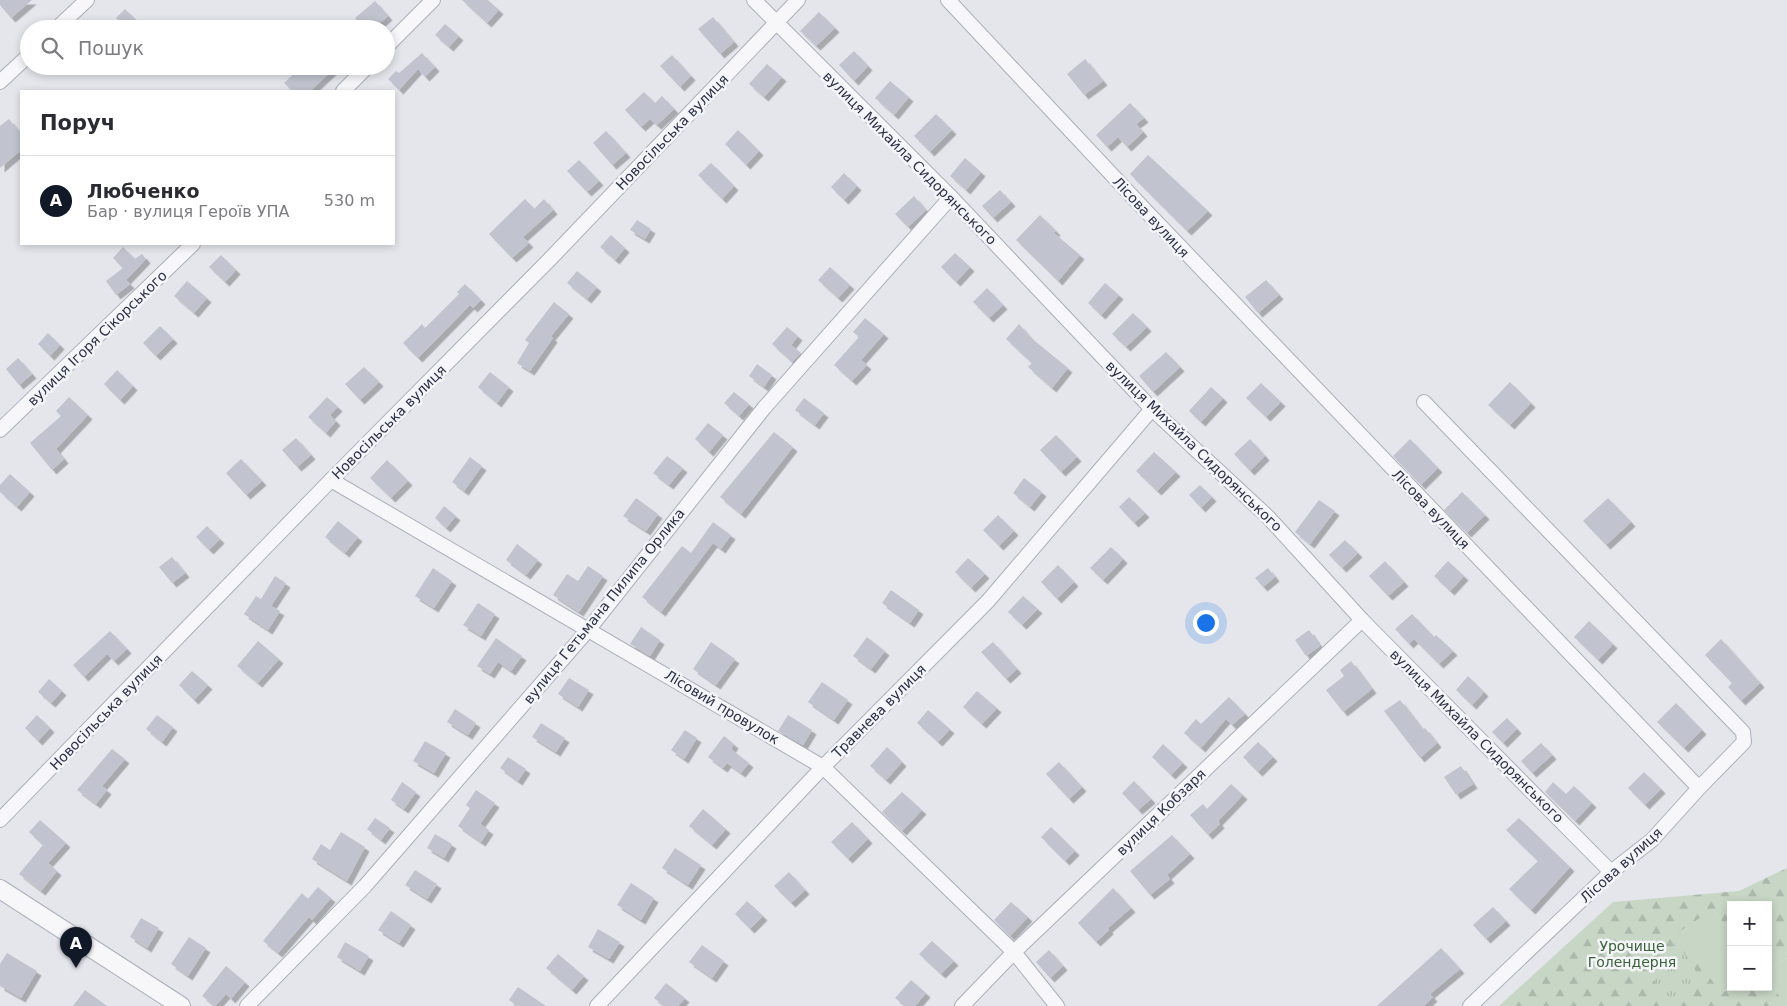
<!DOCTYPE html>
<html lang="uk">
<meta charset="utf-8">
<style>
:root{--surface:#fff;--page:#f7f7f7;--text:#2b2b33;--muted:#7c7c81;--line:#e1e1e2;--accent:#111827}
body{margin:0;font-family:"DejaVu Sans",sans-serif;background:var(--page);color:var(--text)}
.controls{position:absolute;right:15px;bottom:15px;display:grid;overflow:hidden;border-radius:0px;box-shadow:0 2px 8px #0003}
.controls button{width:45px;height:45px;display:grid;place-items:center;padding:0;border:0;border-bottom:1px solid var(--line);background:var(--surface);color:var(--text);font:25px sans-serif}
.you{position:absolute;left:1205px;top:622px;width:18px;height:18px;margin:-12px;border:4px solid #fff;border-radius:50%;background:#1a73e8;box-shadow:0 0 0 8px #1a73e833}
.badge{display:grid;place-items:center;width:32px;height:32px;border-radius:50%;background:var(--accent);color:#fff;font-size:16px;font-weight:700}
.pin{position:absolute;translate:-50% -41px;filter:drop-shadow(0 1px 2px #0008)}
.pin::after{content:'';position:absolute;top:26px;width:18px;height:15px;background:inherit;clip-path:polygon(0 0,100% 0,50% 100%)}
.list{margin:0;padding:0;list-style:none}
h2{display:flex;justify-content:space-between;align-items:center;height:65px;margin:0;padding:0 20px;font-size:21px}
h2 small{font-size:16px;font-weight:400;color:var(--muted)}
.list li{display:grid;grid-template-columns:32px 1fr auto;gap:15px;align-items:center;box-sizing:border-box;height:90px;padding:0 20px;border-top:1px solid var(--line)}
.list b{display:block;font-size:19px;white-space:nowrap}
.list p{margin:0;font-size:16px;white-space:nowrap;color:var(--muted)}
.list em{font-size:16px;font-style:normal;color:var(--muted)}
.icon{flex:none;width:28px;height:28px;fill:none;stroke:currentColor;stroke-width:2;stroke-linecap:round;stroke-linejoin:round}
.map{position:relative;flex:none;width:1787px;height:1006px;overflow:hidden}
.search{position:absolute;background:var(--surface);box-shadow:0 2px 8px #0003;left:20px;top:20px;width:375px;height:55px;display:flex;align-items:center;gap:12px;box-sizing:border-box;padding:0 18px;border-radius:28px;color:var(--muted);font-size:19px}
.panel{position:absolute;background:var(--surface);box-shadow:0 2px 8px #0003;left:20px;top:90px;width:375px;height:155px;border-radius:0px}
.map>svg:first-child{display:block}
</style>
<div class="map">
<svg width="1787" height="1006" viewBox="0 0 1787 1006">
<defs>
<pattern id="forest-firs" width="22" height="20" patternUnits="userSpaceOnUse" patternTransform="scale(1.25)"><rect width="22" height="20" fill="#c7d6c5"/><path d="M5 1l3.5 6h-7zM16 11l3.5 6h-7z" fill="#abb8ab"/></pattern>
<pattern id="park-tufts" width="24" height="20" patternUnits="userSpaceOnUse" patternTransform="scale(1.25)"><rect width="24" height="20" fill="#c7d6c5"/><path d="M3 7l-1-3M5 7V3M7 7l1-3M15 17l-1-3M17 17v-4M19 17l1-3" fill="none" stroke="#abb8ab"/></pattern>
<filter id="shadow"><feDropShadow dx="4.5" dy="4.5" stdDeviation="0" flood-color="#0004"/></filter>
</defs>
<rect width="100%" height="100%" fill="#e4e6ec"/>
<!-- forest -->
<path fill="url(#forest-firs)" d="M 1787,868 L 1787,958 L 1768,970 L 1768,905 L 1731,905 L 1731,935 L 1713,909 L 1721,994 L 1731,987 L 1768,987 L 1768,979 L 1786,1006 L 1499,1006 L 1613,902 L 1739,891 Z"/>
<!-- park -->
<path fill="url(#park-tufts)" d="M 1677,943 L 1701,979 L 1668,1001 L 1644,965 Z"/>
<!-- pitch -->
<g fill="#c7d6c5">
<path d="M 1713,909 L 1731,935 L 1731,987 L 1721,994 L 1679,932 Z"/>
<path d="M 1787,958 L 1787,1006 L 1786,1006 L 1768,979 L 1768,970 Z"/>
</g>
<!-- building -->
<g fill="#c1c4cf" filter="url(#shadow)">
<path d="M 0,0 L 32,0 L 11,18 L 0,5 Z"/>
<path d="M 462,0 L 488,0 L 499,10 L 487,23 Z"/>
<path d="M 375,1 L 388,16 L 373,29 L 364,29 L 355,18 Z"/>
<path d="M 125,9 L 136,20 L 128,29 L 116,18 Z"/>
<path d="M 819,12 L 835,28 L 816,46 L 800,31 Z"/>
<path d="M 713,17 L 734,42 L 720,54 L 698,29 Z"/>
<path d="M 445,24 L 459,36 L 449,47 L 435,35 Z"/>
<path d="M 854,51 L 868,66 L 854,81 L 839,65 Z"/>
<path d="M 422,53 L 435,67 L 425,77 L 418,69 L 399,90 L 388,79 L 396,71 L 399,73 Z"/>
<path d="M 672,55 L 691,76 L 680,87 L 660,66 Z"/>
<path d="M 1085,59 L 1103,81 L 1084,95 L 1067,74 Z"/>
<path d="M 767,64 L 782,77 L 764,97 L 749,84 Z"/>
<path d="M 302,66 L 337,66 L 310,91 L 292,91 L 284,83 Z"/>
<path d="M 890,81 L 909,97 L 894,115 L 875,98 Z"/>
<path d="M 644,92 L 655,103 L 662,96 L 674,109 L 657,125 L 650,119 L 641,127 L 625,110 Z"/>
<path d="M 1130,103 L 1144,118 L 1136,124 L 1143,132 L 1127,147 L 1118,137 L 1107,147 L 1096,135 Z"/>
<path d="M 936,114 L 952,130 L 930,152 L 914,136 Z"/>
<path d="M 9,119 L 21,134 L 21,150 L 0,168 L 0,126 Z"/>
<path d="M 738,130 L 759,151 L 746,165 L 725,144 Z"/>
<path d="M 606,131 L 626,153 L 612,165 L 593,143 Z"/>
<path d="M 1148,155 L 1208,211 L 1187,231 L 1130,174 Z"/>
<path d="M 965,158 L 981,172 L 966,190 L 950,176 Z"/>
<path d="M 579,160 L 599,181 L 587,192 L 567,171 Z"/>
<path d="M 711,163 L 734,186 L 722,199 L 698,175 Z"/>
<path d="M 844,173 L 857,186 L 844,200 L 831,187 Z"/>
<path d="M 1000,190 L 1011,202 L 993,218 L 982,206 Z"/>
<path d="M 914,196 L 926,210 L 908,227 L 895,214 Z"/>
<path d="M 525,199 L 534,209 L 544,199 L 553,210 L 523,237 L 529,243 L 512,258 L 489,234 Z"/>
<path d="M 1040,215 L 1056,231 L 1054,233 L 1080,255 L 1058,281 L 1016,240 Z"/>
<path d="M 637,220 L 651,229 L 645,239 L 630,230 Z"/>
<path d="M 611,235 L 625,248 L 615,260 L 600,247 Z"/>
<path d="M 123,247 L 135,259 L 142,254 L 146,259 L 126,280 L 130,284 L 116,295 L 106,281 L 123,268 L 113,258 Z"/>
<path d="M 955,253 L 970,267 L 956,282 L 941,267 Z"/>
<path d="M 221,255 L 236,270 L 225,282 L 209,267 Z"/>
<path d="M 830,267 L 850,285 L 838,298 L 818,280 Z"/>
<path d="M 577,271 L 597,287 L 587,299 L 567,283 Z"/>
<path d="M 1266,280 L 1279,295 L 1258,313 L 1245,297 Z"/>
<path d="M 187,281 L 207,298 L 194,313 L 174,296 Z"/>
<path d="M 1105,283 L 1119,295 L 1101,315 L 1088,303 Z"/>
<path d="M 465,284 L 481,300 L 473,308 L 470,305 L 418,358 L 403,343 L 422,324 L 425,328 L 459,294 L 457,292 Z"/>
<path d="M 987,288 L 1003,305 L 989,318 L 973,302 Z"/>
<path d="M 554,302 L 569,314 L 551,336 L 553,338 L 530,371 L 517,363 L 529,343 L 525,340 Z"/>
<path d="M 1133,313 L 1147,327 L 1126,347 L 1112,334 Z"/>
<path d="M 865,318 L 884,334 L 861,360 L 867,365 L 852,381 L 834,365 L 859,337 L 853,332 Z"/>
<path d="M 1019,324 L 1031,338 L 1068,368 L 1052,388 L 1028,367 L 1032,363 L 1006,339 Z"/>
<path d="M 160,326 L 173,339 L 156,356 L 143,343 Z"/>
<path d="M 787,327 L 798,336 L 791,345 L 801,353 L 792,362 L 772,344 Z"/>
<path d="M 48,333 L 60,345 L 50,356 L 38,344 Z"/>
<path d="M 1166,352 L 1180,367 L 1153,392 L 1139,376 Z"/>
<path d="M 18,358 L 32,374 L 19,385 L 6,369 Z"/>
<path d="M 757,364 L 772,375 L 764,387 L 749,376 Z"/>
<path d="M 364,367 L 379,382 L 360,400 L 345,384 Z"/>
<path d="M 117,370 L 133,386 L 120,400 L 104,384 Z"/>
<path d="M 490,372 L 509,387 L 497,403 L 478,387 Z"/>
<path d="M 1510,382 L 1531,403 L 1510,425 L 1488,405 Z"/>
<path d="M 1261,383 L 1281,402 L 1266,417 L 1246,398 Z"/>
<path d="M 1211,387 L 1223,398 L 1201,422 L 1189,411 Z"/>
<path d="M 734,392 L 749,404 L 739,416 L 724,403 Z"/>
<path d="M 69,397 L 88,415 L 56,449 L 64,459 L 52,470 L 30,443 L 61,416 L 56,411 Z"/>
<path d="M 327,397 L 338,407 L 330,415 L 336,421 L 326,433 L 308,417 Z"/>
<path d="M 804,398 L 824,413 L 815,425 L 795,410 Z"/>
<path d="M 708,423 L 723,435 L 709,452 L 695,439 Z"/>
<path d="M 774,432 L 793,447 L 741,514 L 720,497 Z"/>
<path d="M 1056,435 L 1077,457 L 1061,472 L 1040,450 Z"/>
<path d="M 296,438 L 311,455 L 297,467 L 282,450 Z"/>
<path d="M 1250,439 L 1265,456 L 1250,471 L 1234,454 Z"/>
<path d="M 1410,439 L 1438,468 L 1421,485 L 1393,456 Z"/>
<path d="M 1154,452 L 1176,472 L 1157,491 L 1136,471 Z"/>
<path d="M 667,456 L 683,468 L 669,485 L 653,473 Z"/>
<path d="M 470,457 L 482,466 L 464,491 L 452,482 Z"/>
<path d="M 241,459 L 262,481 L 246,495 L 226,473 Z"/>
<path d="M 387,460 L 408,481 L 391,498 L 370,478 Z"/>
<path d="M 10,474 L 30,492 L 17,507 L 0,492 L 0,485 Z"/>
<path d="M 1024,478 L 1042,492 L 1030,507 L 1013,493 Z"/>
<path d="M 1200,485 L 1212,497 L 1201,508 L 1189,495 Z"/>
<path d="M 1462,492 L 1485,515 L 1467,533 L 1444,510 Z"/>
<path d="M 1129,497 L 1145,513 L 1134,523 L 1119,507 Z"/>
<path d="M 636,498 L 658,514 L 646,531 L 623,516 Z"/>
<path d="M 1608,498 L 1631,522 L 1606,545 L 1583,521 Z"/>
<path d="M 1319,500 L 1335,511 L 1310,544 L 1295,532 Z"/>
<path d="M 444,506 L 456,516 L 446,528 L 435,518 Z"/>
<path d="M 998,515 L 1014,531 L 999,546 L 983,530 Z"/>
<path d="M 338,521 L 358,537 L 345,553 L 325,537 Z"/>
<path d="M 713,522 L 731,535 L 721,549 L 713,543 L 661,612 L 642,597 L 682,546 L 691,553 Z"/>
<path d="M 207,526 L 220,539 L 209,550 L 196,537 Z"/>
<path d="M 1345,540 L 1358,553 L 1342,568 L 1329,555 Z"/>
<path d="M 517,544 L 538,560 L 526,575 L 506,560 Z"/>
<path d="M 1111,547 L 1123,559 L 1103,580 L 1090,568 Z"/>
<path d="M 172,557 L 185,573 L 172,583 L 159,567 Z"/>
<path d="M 968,558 L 985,574 L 971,588 L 955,572 Z"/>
<path d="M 1385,561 L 1404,582 L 1388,596 L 1369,576 Z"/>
<path d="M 1448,561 L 1464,576 L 1450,591 L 1434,576 Z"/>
<path d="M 1058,565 L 1074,582 L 1057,599 L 1041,582 Z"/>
<path d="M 588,566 L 603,576 L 579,612 L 553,595 L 567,574 L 578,581 Z"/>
<path d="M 433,568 L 452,581 L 434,608 L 415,596 Z"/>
<path d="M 1268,568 L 1275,577 L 1263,587 L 1255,578 Z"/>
<path d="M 275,576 L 286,583 L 271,606 L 280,611 L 268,630 L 244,614 L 256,596 L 261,599 Z"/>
<path d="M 891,590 L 919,610 L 910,623 L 882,603 Z"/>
<path d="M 1023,596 L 1038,609 L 1022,625 L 1008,612 Z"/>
<path d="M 478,603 L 495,614 L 481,636 L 463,625 Z"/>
<path d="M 1412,614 L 1434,637 L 1436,635 L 1453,651 L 1439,664 L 1414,639 L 1409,644 L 1395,629 Z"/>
<path d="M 1589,621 L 1613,644 L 1598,660 L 1574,637 Z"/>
<path d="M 641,627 L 660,640 L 650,656 L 630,644 Z"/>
<path d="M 1309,630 L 1320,646 L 1306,656 L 1295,640 Z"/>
<path d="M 110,631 L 127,649 L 114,661 L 107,654 L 84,677 L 73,665 Z"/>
<path d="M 867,637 L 885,651 L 871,669 L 853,656 Z"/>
<path d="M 496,638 L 522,656 L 511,671 L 498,662 L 490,674 L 477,666 Z"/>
<path d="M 1721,639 L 1760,683 L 1741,701 L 1728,687 L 1732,683 L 1705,655 Z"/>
<path d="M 258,641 L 279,659 L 258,683 L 237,666 Z"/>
<path d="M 711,642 L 735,659 L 716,685 L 693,669 Z"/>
<path d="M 993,642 L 1017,669 L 1006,679 L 981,652 Z"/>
<path d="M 1351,661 L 1372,689 L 1343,712 L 1326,690 L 1344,676 L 1340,670 Z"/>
<path d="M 192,671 L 208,685 L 194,700 L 179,685 Z"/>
<path d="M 1468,676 L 1484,692 L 1472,705 L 1456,690 Z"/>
<path d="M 569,678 L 589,690 L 578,707 L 558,694 Z"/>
<path d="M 49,679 L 62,691 L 51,703 L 38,692 Z"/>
<path d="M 822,682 L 848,700 L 834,720 L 808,702 Z"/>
<path d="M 977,691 L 997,708 L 982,724 L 963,707 Z"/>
<path d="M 1229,697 L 1245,714 L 1232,725 L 1226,719 L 1201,748 L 1184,733 L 1196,719 L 1201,724 Z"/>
<path d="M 1400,700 L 1423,730 L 1425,728 L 1437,743 L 1420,758 L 1384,711 Z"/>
<path d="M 1676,703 L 1702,730 L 1684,748 L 1657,722 Z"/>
<path d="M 455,709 L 476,723 L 468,735 L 447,722 Z"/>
<path d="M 928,710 L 950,729 L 938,742 L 917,723 Z"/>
<path d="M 37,715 L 50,728 L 38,741 L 25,728 Z"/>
<path d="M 157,715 L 173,727 L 162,742 L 146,729 Z"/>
<path d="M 788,715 L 812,730 L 803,745 L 778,731 Z"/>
<path d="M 1507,718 L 1517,729 L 1503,743 L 1492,732 Z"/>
<path d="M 541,723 L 565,738 L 556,752 L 532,737 Z"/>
<path d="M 685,730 L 697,738 L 684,759 L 671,750 Z"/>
<path d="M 724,736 L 734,744 L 731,749 L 749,763 L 741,773 L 727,763 L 723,768 L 708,757 Z"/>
<path d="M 425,741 L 446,753 L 434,773 L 413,761 Z"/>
<path d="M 1258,742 L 1273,757 L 1258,772 L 1243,757 Z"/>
<path d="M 1541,743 L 1552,755 L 1532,773 L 1521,761 Z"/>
<path d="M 1163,744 L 1183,763 L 1171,775 L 1152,757 Z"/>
<path d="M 887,747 L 902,762 L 886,780 L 870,766 Z"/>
<path d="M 112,749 L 125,759 L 102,786 L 107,790 L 96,804 L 77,790 Z"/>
<path d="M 508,757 L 526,769 L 518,781 L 500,768 Z"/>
<path d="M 1059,762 L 1082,787 L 1069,799 L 1046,774 Z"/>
<path d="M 1461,766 L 1473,784 L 1456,795 L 1444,777 Z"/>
<path d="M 1644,772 L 1661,789 L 1645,805 L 1628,788 Z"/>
<path d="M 1134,781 L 1151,799 L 1138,810 L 1122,793 Z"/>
<path d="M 402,782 L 416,792 L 404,809 L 391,800 Z"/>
<path d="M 1553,782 L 1566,794 L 1574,786 L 1592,803 L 1575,821 L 1545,792 Z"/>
<path d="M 1231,784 L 1243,795 L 1218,821 L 1220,824 L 1208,835 L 1190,815 L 1203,804 L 1207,809 Z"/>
<path d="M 476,790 L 495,803 L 480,824 L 489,830 L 481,842 L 458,826 L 470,808 L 466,805 Z"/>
<path d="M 902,792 L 922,810 L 902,831 L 882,812 Z"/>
<path d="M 703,809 L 726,829 L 712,845 L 689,826 Z"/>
<path d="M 375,818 L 390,828 L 381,840 L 367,829 Z"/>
<path d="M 1519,818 L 1570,867 L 1531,910 L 1509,889 L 1538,861 L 1506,830 Z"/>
<path d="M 40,820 L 66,843 L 48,863 L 57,871 L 41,891 L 19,874 L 43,845 L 29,832 Z"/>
<path d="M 852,822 L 868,839 L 848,859 L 831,842 Z"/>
<path d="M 1051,827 L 1075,851 L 1065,861 L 1041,837 Z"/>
<path d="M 341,832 L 365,847 L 347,881 L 312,859 L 321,844 L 330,850 Z"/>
<path d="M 435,834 L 452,844 L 444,858 L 427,848 Z"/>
<path d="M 1172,835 L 1190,854 L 1167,875 L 1170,879 L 1150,895 L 1130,871 Z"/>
<path d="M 675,848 L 701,865 L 688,885 L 662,868 Z"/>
<path d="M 415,870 L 437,884 L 427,899 L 405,885 Z"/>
<path d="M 789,872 L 805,890 L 791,903 L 774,886 Z"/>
<path d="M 631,883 L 654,898 L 641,920 L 617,905 Z"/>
<path d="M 318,887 L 331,898 L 312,920 L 309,917 L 278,953 L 263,941 L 302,893 L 308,899 Z"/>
<path d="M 1113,888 L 1131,908 L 1108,928 L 1109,930 L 1096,942 L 1078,923 Z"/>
<path d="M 747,901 L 763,916 L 750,929 L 735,914 Z"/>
<path d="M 1011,902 L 1028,917 L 1010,936 L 994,920 Z"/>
<path d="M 1493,907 L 1506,921 L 1486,939 L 1473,925 Z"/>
<path d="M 391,911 L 411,925 L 399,943 L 378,930 Z"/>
<path d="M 141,918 L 159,928 L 147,948 L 130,937 Z"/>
<path d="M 598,929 L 620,942 L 609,959 L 588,947 Z"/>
<path d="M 189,937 L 206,948 L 188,976 L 171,964 Z"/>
<path d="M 932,941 L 954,961 L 941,974 L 919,954 Z"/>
<path d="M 345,942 L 369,956 L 360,971 L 337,957 Z"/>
<path d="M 702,945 L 724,961 L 712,978 L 689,962 Z"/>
<path d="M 1441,948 L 1460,969 L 1430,994 L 1433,997 L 1424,1006 L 1377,1006 Z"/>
<path d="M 1049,950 L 1063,966 L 1050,978 L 1036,962 Z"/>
<path d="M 7,953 L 37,971 L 21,998 L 0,986 L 0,964 Z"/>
<path d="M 558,954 L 584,976 L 572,990 L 546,968 Z"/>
<path d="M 226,966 L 245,982 L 231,999 L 226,994 L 215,1006 L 202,996 Z"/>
<path d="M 911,980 L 926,993 L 915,1006 L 905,1006 L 895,998 Z"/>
<path d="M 666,983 L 685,998 L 678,1006 L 664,1006 L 654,998 Z"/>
<path d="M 518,987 L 546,1006 L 517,1006 L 509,1000 Z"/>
<path d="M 85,990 L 107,1006 L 73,1006 Z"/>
</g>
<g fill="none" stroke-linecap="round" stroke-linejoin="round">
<defs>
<g id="minor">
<path d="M 754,0 L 951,197 L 1152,409 L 1268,517 L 1362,620 L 1611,872"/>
<path d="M 948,0 L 1145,210 L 1699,788 L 1652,840 L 1611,872 L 1470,1006"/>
<path d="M 56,29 L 87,0"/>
<path d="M 386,47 L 433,0"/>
<path d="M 0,82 L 29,55"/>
<path d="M 343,91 L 368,66"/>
<path d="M 1424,402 L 1743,732 L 1744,742 L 1699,788"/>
<path d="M 0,430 L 193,244"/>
<path d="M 331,480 L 823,767 L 1014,952 L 1057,1006"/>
<path d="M 0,820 L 331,480 L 552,257 L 798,0"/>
<path d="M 247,1006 L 365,886 L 589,629 L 764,408 L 951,197"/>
<path d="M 597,1006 L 823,767 L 988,601 L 1152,409"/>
<path d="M 962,1006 L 1014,952 L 1362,620"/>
</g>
<path id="tertiary" d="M 0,889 L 181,1006"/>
</defs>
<!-- minor casing -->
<use href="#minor" stroke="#acafba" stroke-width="16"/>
<!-- tertiary casing -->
<use href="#tertiary" stroke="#acafba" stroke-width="20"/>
<!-- minor -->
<use href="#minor" stroke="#f7f7fa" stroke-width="14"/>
<!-- tertiary -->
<use href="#tertiary" stroke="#f7f7fa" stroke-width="18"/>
</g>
<g text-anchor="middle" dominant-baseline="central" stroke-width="5" stroke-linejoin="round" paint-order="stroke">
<!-- street labels -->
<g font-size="14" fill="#2b3045" stroke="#f4f5f9">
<text transform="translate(672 132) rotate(-46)">Новосільська вулиця</text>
<text transform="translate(910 158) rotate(45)">вулиця Михайла Сидорянського</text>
<text transform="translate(1151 217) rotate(47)">Лісова вулиця</text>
<text transform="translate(97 338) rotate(-44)">вулиця Ігоря Сікорського</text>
<text transform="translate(389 422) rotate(-45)">Новосільська вулиця</text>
<text transform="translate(1194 446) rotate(44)">вулиця Михайла Сидорянського</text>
<text transform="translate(1431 509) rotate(46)">Лісова вулиця</text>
<text transform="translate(604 606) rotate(-51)">вулиця Гетьмана Пилипа Орлика</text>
<text transform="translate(722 707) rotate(31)">Лісовий провулок</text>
<text transform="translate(879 711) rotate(-45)">Травнева вулиця</text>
<text transform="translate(106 712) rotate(-46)">Новосільська вулиця</text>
<text transform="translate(1477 736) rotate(45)">вулиця Михайла Сидорянського</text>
<text transform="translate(1161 812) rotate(-44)">вулиця Кобзаря</text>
<text transform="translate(1621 865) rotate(-42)">Лісова вулиця</text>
</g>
<!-- park labels -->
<g font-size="14" fill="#3a6138" stroke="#f4f5f9">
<text x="1632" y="946">Урочище<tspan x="1632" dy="16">Голендерня</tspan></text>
</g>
</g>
</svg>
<div class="controls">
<button>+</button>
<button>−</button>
</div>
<div class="you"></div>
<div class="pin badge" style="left:76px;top:968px">A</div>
<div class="search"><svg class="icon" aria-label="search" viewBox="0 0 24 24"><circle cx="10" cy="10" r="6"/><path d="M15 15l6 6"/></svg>Пошук</div>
<section class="panel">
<h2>Поруч<small></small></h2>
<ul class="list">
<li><span class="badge">A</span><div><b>Любченко</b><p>Бар · вулиця Героїв УПА</p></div><em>530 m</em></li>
</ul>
</section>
</div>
